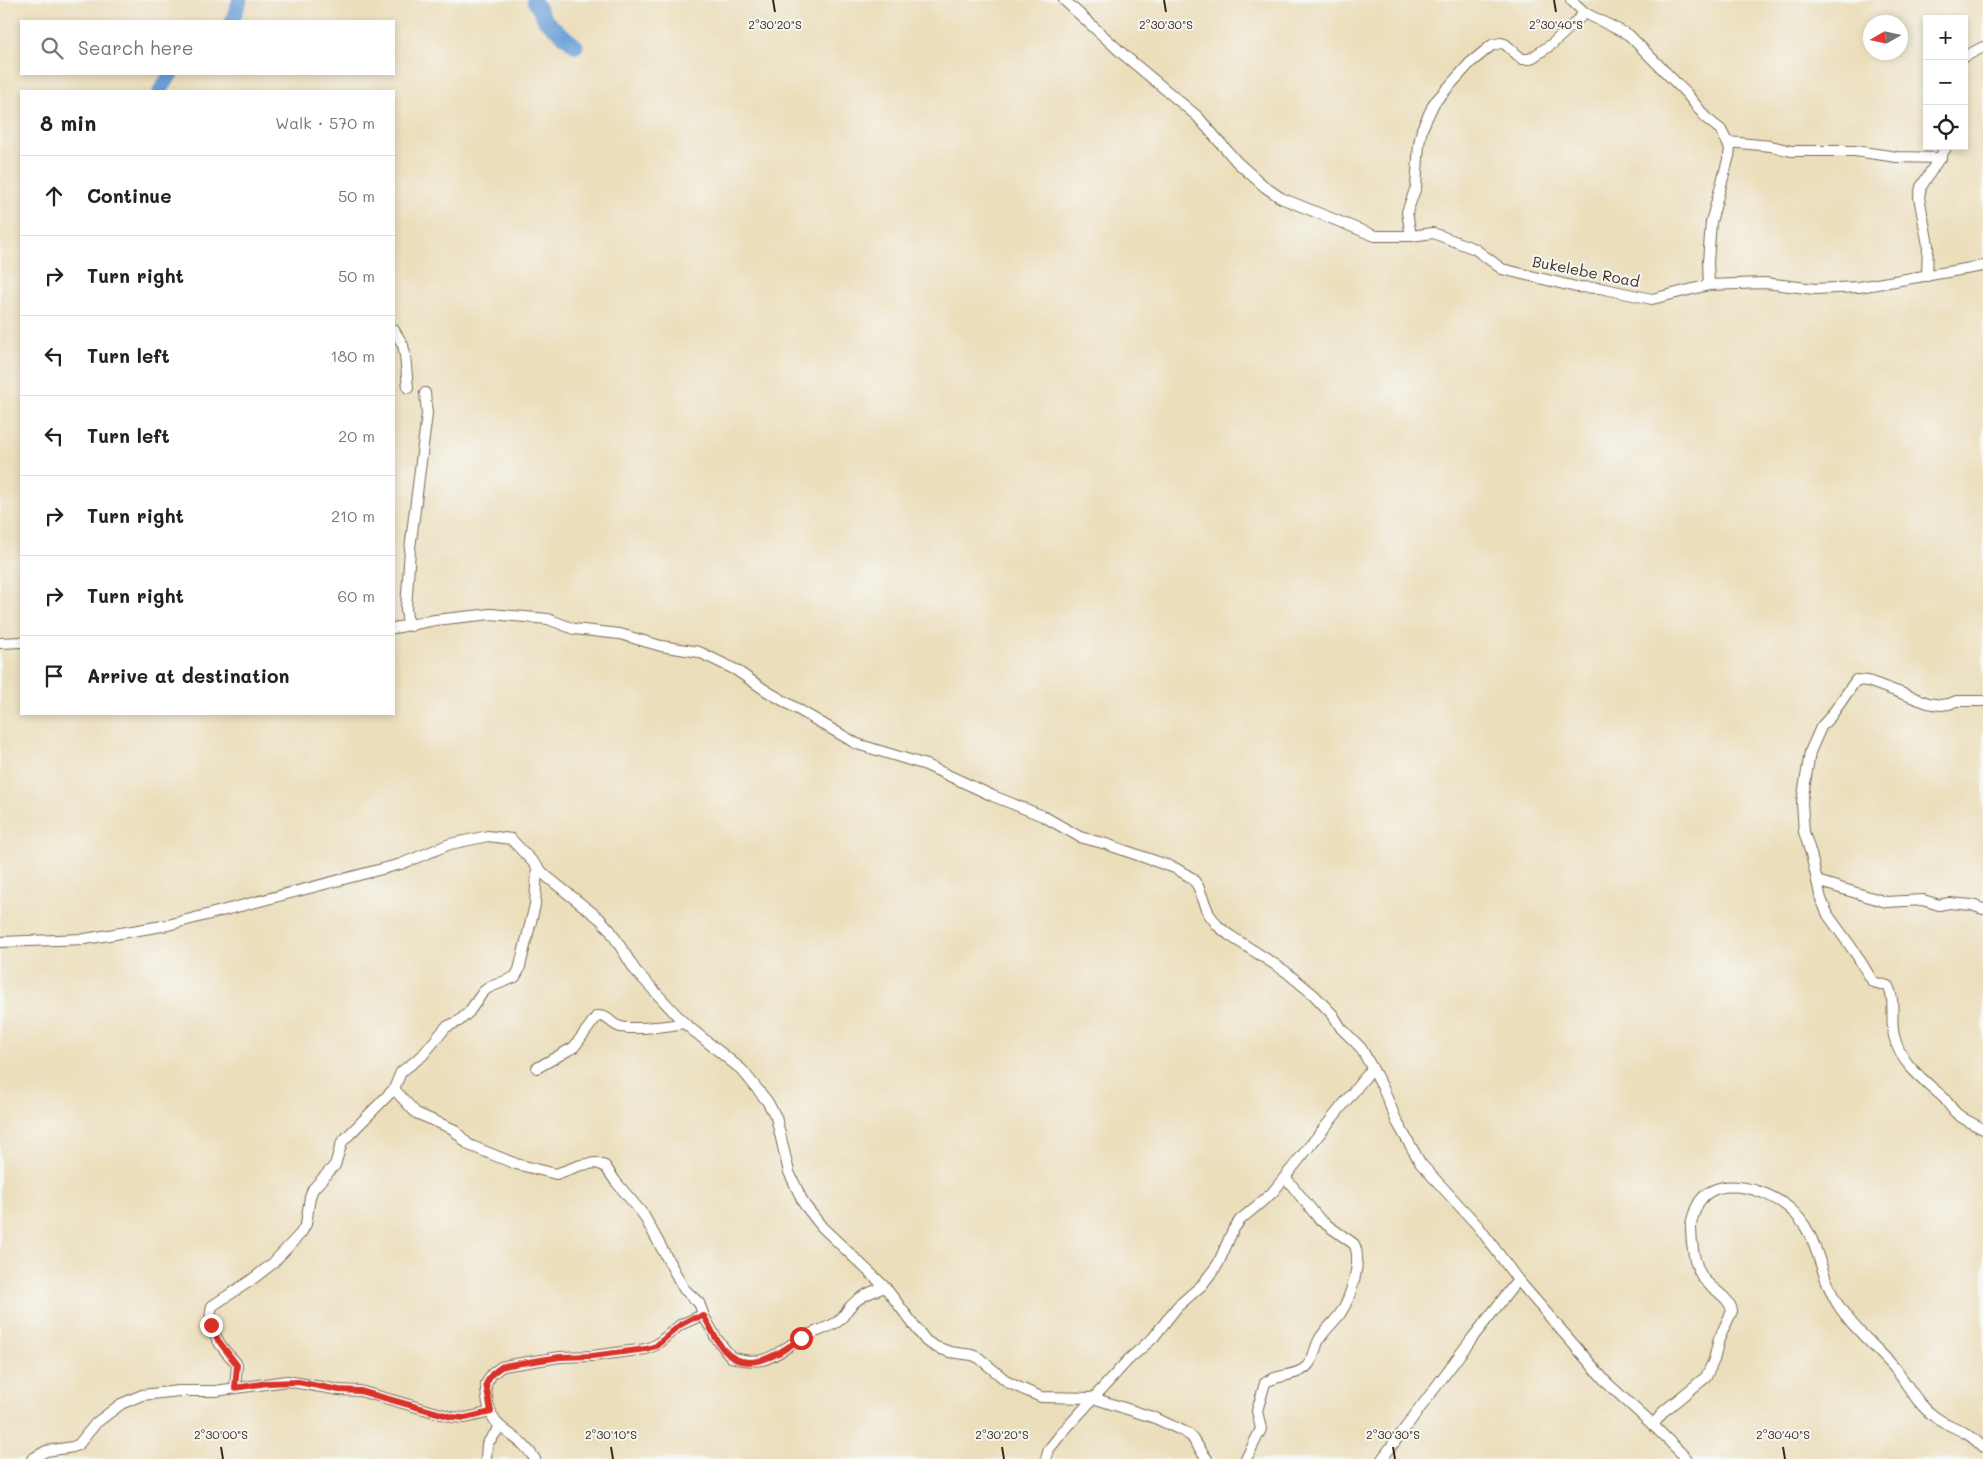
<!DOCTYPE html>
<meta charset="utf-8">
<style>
:root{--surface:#fff;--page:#f6f6f6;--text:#222;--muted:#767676;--line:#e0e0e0}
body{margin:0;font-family:Mali,sans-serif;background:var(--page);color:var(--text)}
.controls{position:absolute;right:15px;top:15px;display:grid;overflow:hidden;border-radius:0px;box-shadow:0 2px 8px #0003}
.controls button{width:45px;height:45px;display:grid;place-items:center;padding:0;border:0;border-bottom:1px solid var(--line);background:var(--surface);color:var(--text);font:25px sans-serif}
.compass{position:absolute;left:1863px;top:15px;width:45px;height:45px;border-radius:50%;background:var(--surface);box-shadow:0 2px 8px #0003;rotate:261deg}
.stop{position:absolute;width:15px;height:15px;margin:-11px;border:4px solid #d93025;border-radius:50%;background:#fff}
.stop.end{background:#d93025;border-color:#fff;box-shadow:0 1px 5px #0008}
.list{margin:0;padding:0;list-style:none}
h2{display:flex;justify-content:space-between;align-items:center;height:65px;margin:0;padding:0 20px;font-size:21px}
h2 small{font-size:16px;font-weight:400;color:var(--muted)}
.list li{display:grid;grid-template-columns:32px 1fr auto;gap:15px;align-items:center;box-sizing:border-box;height:80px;padding:0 20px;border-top:1px solid var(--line)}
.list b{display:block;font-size:19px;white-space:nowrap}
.list em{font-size:16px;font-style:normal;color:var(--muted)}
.icon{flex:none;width:28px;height:28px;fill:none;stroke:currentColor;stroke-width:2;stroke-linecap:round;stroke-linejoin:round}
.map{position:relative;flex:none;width:1983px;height:1459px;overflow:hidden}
.search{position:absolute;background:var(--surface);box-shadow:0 2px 8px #0003;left:20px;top:20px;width:375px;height:55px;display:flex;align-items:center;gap:12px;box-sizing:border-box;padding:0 18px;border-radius:0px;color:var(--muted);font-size:19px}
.panel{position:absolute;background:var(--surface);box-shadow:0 2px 8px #0003;left:20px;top:90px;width:375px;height:625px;border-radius:0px}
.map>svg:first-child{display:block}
</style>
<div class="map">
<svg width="1983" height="1459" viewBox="0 0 1983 1459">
<rect width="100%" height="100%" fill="#f6f6f2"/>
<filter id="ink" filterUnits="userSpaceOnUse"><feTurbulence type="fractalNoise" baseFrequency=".02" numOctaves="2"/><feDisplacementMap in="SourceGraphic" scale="10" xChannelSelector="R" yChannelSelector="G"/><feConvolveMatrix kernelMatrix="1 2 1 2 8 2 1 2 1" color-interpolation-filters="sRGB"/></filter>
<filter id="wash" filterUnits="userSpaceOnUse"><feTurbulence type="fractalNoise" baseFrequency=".0096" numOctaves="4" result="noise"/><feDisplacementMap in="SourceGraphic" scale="20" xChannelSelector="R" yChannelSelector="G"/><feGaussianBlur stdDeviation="1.12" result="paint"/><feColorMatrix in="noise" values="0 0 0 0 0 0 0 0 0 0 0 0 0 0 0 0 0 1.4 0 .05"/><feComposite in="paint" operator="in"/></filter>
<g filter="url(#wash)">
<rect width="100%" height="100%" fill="#ebdebb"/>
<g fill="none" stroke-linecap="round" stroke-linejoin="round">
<!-- river -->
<g stroke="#6ca0d8" stroke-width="15">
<path d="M 534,0 L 545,20 L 576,46"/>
<path d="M 232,21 L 240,0"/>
<path d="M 160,91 L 171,74"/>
</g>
</g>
</g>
<g filter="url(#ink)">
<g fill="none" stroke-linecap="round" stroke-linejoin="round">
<defs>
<g id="minor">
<path d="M 1064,0 L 1124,55 L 1197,116 L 1237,162 L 1265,187 L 1281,198 L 1375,236 L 1411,236 L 1433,233 L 1475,249 L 1502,269 L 1576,287 L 1600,288 L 1652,299 L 1709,285 L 1765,283 L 1815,289 L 1859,287 L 1983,266"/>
<path d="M 1571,0 L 1585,13 L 1629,35 L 1687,94 L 1706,118 L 1721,130 L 1730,148 L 1729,156 L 1711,222 L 1708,262 L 1709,285"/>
<path d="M 1964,57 L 1983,47"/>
<path d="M 1728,142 L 1771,146 L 1791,151 L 1855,151 L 1897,157 L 1941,158"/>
<path d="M 1411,236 L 1407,212 L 1416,187 L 1419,144 L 1422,129 L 1434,103 L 1470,63 L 1492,45 L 1501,43 L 1505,44 L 1522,59 L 1530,59 L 1552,44 L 1585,13"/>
<path d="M 1927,276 L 1928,245 L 1919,197 L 1921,187 L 1947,146"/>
<path d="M 394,330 L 403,345 L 405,355 L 408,388"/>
<path d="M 411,626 L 407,618 L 406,609 L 410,549 L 427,414 L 425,393"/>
<path d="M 394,628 L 435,620 L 491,614 L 548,619 L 574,629 L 620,634 L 661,646 L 699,652 L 736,670 L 765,690 L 857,744 L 926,765 L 993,796 L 1043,816 L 1080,837 L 1106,844 L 1175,868 L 1192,878 L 1198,886 L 1209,914 L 1218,926 L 1229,935 L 1285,971 L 1314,995 L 1333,1015 L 1341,1028 L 1361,1048 L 1382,1086 L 1397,1122 L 1421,1164 L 1478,1226 L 1518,1280 L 1607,1383 L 1653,1425 L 1687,1459"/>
<path d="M 0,643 L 21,642"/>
<path d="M 1983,701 L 1956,701 L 1949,704 L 1940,705 L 1928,703 L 1868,681 L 1856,680 L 1831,716 L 1821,727 L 1810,752 L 1802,802 L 1804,832 L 1811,854 L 1821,899 L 1828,915 L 1856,954 L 1873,982 L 1888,986 C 1896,1001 1890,1019 1894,1036 C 1901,1065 1923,1079 1944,1098 C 1948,1103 1952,1109 1956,1113 C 1964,1120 1974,1124 1983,1129"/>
<path d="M 1817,881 L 1886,902 L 1923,900 L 1939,905 L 1949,903 L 1972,905 L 1983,909"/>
<path d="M 0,942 L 85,939 L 168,925 L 401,864 L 450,844 L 488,836 L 511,839 L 546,876 L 600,919 L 610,930 L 635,970 L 684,1023 L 742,1070 L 767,1101 L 776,1117 L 789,1172 L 804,1204 L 822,1227 L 885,1287 L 926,1341 L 936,1347 L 950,1352 L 972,1355 L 979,1358 L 1009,1383 L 1041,1397 L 1093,1398 L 1155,1418 L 1183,1431 L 1191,1436 L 1207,1459"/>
<path d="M 537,1068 L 574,1047 L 597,1016 C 611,1016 610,1025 621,1027 C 633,1030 671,1026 684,1023"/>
<path d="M 394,1089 L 416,1113 L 453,1129 L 469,1145 L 516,1164 L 556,1174 L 581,1165 L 596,1163 L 605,1166 L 616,1182 L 643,1214 L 684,1289 L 699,1303 L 704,1316"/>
<path d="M 235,1388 L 237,1365 C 235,1360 230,1357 227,1353 C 216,1340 207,1323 212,1306 L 250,1281 L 272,1264 L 301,1233 L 306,1224 L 310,1197 L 313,1189 L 335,1165 L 342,1142 L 394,1089 L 401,1072 L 422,1056 L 446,1027 L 459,1021 L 469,1012 L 483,992 L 488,988 L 515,977 L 519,970 L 535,905 L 537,868"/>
<path d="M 1653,1425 L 1664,1411 L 1706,1377 L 1714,1360 L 1719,1339 L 1732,1311 C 1730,1297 1711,1289 1703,1278 C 1694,1265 1691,1242 1691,1227 C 1691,1220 1694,1214 1696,1208 C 1711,1172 1764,1188 1788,1207 C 1820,1233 1817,1271 1837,1303 C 1851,1326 1874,1345 1892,1365 C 1907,1382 1916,1404 1935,1417 C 1944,1424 1956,1427 1965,1433 C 1972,1436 1977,1442 1983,1447"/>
<path d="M 32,1459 L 46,1451 L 73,1447 L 79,1444 L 96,1423 L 121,1404 L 142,1395 L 179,1391 L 215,1391 L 287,1381 L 339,1390 L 360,1391 L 452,1417 L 465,1418 L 491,1412"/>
<path d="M 486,1459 L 487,1444 L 500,1427"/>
<path d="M 535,1459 C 523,1441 516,1440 501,1427 C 489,1418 486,1398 486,1384 L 492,1374 L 501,1367 L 509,1365 L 560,1357 L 592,1356 L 646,1349 L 656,1345 L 680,1325 L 700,1316 L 706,1320 L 716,1338 L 731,1357 C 767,1368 774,1354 802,1338 C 813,1332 826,1329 837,1322 C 842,1319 845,1313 849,1308 C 859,1296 871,1292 885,1287"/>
<path d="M 1046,1459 L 1049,1449 L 1061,1434 L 1128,1360 L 1153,1338 L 1177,1307 L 1202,1285 L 1218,1264 L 1233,1230 L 1240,1220 L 1272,1193 L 1371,1070"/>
<path d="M 1246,1459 L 1261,1429 L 1257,1411 L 1265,1383 C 1276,1374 1294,1377 1305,1368 C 1315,1360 1314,1348 1320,1338 C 1326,1329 1334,1322 1340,1314 C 1350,1299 1363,1261 1354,1244 L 1320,1220 L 1285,1177"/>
<path d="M 1382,1459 L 1473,1337 L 1518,1280"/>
</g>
</defs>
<!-- minor casing -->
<use href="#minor" stroke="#796955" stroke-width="12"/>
<!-- minor -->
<use href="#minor" stroke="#fff" stroke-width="10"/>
</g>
</g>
<g fill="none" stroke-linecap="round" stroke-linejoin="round" filter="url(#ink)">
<!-- route -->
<path stroke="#d93025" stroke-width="6" d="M 211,1325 L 218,1340 L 237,1365 L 235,1388 L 267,1383 L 298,1382 L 339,1390 L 360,1391 L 452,1417 L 465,1418 L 491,1412 L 486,1384 L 492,1374 L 501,1367 L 509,1365 L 560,1357 L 592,1356 L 646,1349 L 656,1346 L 680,1325 L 691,1319 L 704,1316 L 706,1320 C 712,1330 716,1341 724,1350 C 746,1376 780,1354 801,1338"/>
</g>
<!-- ticks -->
<path fill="none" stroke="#3b2a1e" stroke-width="2" d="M 773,0 L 775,12M 1164,0 L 1166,12M 1554,0 L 1556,12M 221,1447 L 223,1459M 611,1447 L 613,1459M 1002,1447 L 1004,1459M 1393,1447 L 1395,1459M 1783,1447 L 1785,1459"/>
<g text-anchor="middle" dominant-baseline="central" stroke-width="4" stroke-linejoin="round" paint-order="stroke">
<!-- street labels -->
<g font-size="15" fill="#3b2a1e" stroke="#f6f6f2">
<text transform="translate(1586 271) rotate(11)">Bukelebe Road</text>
</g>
</g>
<g font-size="12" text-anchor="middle" fill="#3b2a1e" stroke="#f6f6f2" stroke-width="4" stroke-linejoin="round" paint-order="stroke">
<text x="775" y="29">2°30'20"S</text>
<text x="1166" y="29">2°30'30"S</text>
<text x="1556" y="29">2°30'40"S</text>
<text x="221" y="1439">2°30'00"S</text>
<text x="611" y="1439">2°30'10"S</text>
<text x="1002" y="1439">2°30'20"S</text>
<text x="1393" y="1439">2°30'30"S</text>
<text x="1783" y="1439">2°30'40"S</text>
</g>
</svg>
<div class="controls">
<button>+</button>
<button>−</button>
<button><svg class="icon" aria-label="locate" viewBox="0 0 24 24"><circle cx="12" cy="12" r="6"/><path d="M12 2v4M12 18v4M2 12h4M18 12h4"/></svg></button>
</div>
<svg class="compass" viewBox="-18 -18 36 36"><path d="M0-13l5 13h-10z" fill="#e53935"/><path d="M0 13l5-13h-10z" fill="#767676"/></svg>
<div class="stop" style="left:801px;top:1338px"></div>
<div class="stop end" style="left:211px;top:1325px"></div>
<div class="search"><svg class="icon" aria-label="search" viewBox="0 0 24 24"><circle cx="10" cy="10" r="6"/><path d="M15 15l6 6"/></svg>Search here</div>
<section class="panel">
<h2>8 min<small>Walk · 570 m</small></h2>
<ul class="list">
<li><svg class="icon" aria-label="ahead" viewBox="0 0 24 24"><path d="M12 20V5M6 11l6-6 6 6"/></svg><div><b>Continue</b></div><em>50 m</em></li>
<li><svg class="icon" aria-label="right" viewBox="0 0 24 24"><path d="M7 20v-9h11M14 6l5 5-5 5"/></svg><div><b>Turn right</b></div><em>50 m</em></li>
<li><svg class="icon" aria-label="left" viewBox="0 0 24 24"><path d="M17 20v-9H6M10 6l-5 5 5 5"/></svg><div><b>Turn left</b></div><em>180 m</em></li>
<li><svg class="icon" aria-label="left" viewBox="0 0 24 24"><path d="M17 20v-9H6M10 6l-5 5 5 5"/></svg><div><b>Turn left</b></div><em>20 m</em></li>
<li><svg class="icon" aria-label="right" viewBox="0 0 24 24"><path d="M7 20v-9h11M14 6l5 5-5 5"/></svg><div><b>Turn right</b></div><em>210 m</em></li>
<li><svg class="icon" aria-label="right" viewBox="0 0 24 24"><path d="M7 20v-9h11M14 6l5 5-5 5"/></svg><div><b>Turn right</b></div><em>60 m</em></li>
<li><svg class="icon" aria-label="arrive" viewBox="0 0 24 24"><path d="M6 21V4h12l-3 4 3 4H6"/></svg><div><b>Arrive at destination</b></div></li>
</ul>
</section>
</div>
